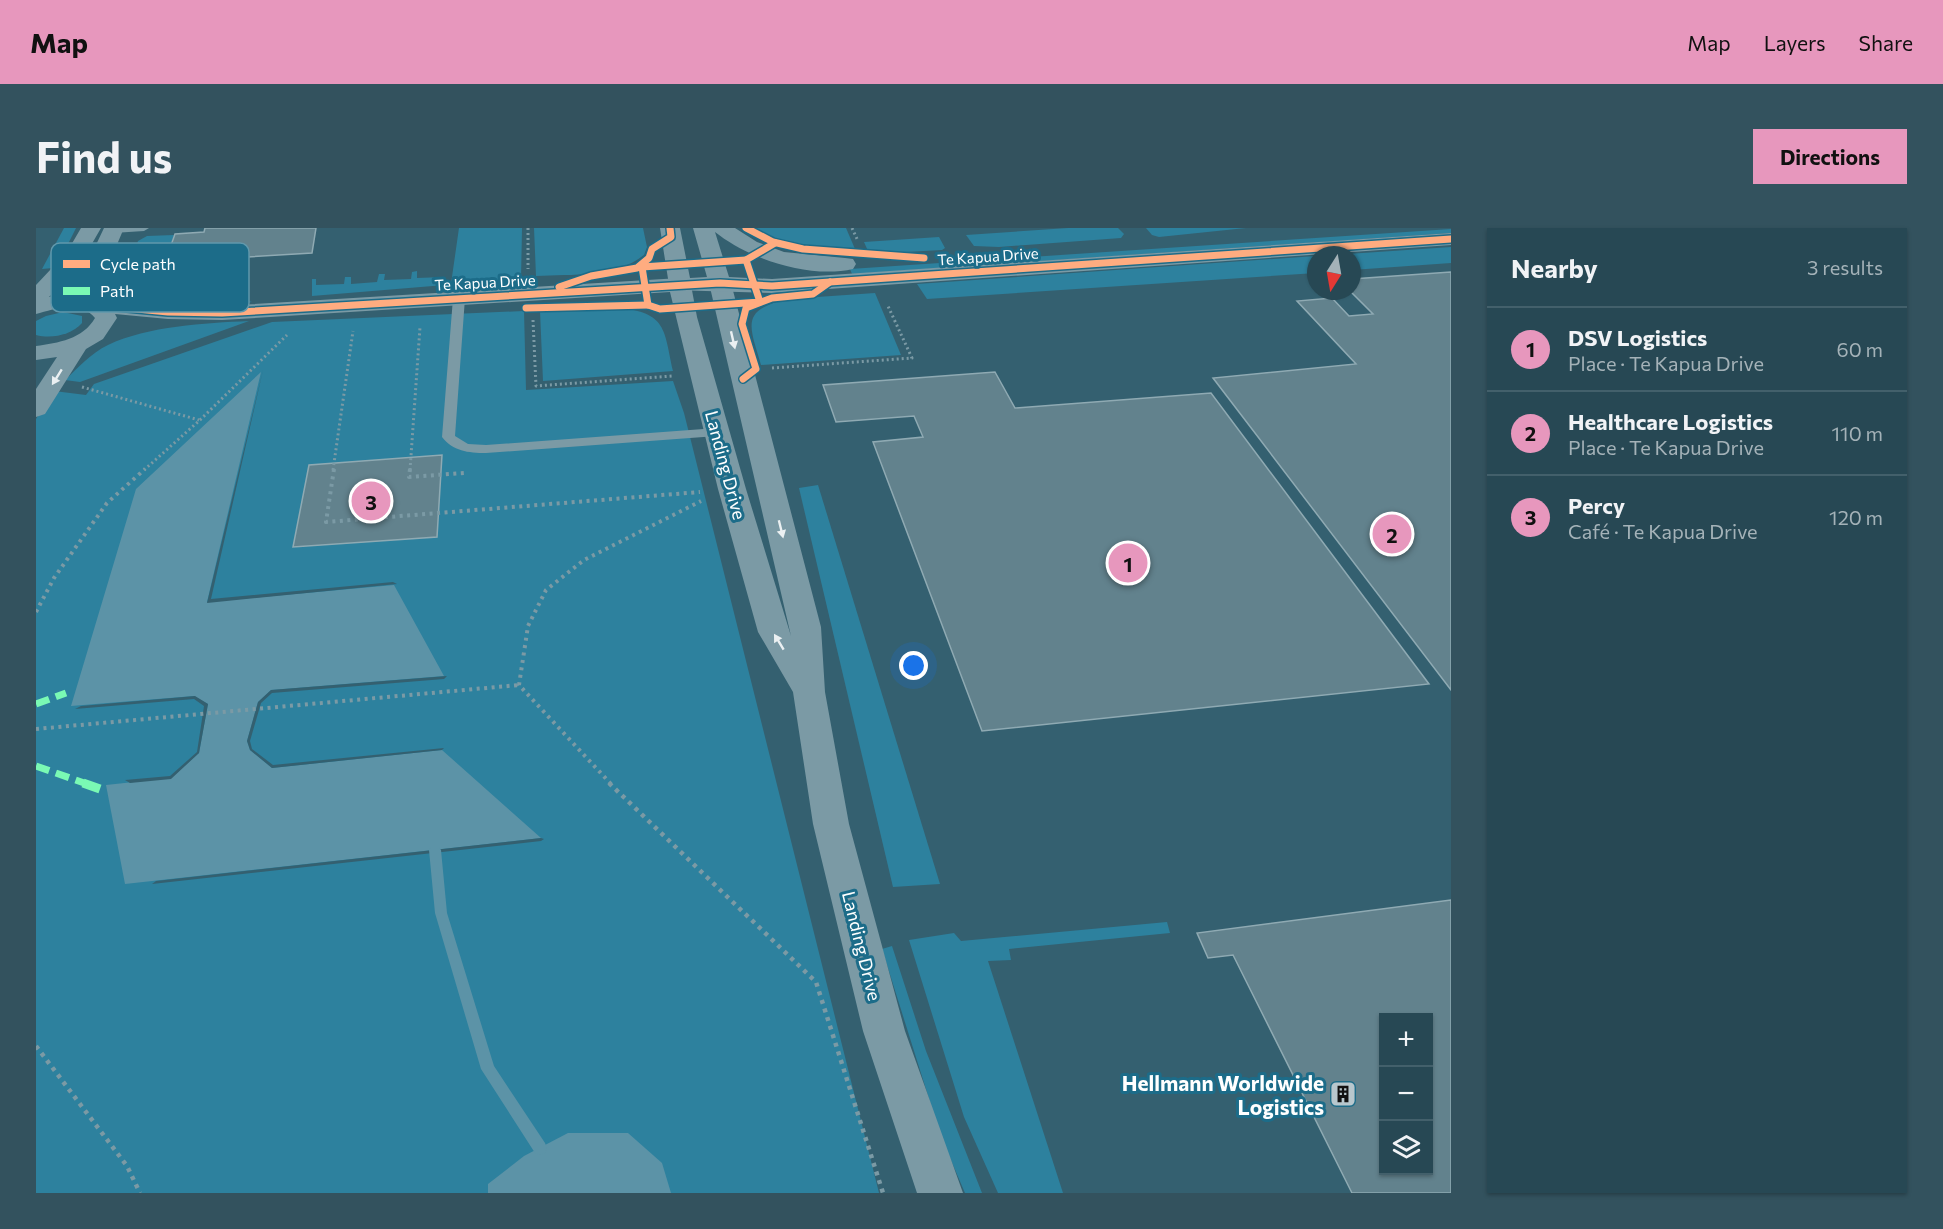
<!DOCTYPE html>
<meta charset="utf-8">
<style>
:root{--surface:#274854;--page:#33525e;--text:#f1f3f6;--muted:#a4b2b8;--line:#43606b;--accent:#e797bd}
body{margin:0;font-family:Commissioner,sans-serif;background:var(--page);color:var(--text)}
.controls{position:absolute;right:18px;bottom:18px;display:grid;overflow:hidden;border-radius:0px;box-shadow:0 2px 4px #0004}
.controls button{width:54px;height:54px;display:grid;place-items:center;padding:0;border:0;border-bottom:2px solid var(--line);background:var(--surface);color:var(--text);font:30px sans-serif}
.compass{position:absolute;left:1271px;top:18px;width:54px;height:54px;border-radius:50%;background:var(--surface);box-shadow:0 2px 4px #0004;rotate:191deg}
.you{position:absolute;left:878px;top:438px;width:21px;height:21px;margin:-15px;border:4px solid #fff;border-radius:50%;background:#1a73e8;box-shadow:0 0 0 9px #1a73e833}
.badge{display:grid;place-items:center;width:39px;height:39px;border-radius:50%;background:var(--accent);color:#111;font-size:20px;font-weight:700}
.pin{position:absolute;translate:-50% -50%;border:3px solid #fff;box-shadow:0 2px 6px #0006}
.list{margin:0;padding:0;list-style:none}
h2{display:flex;justify-content:space-between;align-items:center;height:78px;margin:0;padding:0 24px;font-size:26px}
h2 small{font-size:20px;font-weight:400;color:var(--muted)}
.list li{display:grid;grid-template-columns:39px 1fr auto;gap:18px;align-items:center;box-sizing:border-box;height:84px;padding:0 24px;border-top:2px solid var(--line)}
.list b{display:block;font-size:22px;white-space:nowrap}
.list p{margin:0;font-size:20px;white-space:nowrap;color:var(--muted)}
.list em{font-size:20px;font-style:normal;color:var(--muted)}
.icon{flex:none;width:33px;height:33px;fill:none;stroke:currentColor;stroke-width:2;stroke-linecap:round;stroke-linejoin:round}
.map{position:relative;flex:none;width:1415px;height:965px;overflow:hidden;border-radius:0px}
header{display:flex;align-items:center;gap:36px;box-sizing:border-box;height:84px;padding:0 30px;background:var(--accent);color:#111}
header strong{font-size:28px}
nav{display:flex;gap:33px;margin-inline-start:auto;font-size:21px}
.intro{display:flex;align-items:center;justify-content:space-between;box-sizing:border-box;height:144px;padding:0 36px}
h1{margin:0;font-size:42px}
.button{padding:15px 27px;border-radius:0px;background:var(--accent);color:#111;font-size:21px;font-weight:700}
main{display:flex;gap:36px;padding:0 36px}
aside{flex:1;background:var(--surface);border-radius:0px;box-shadow:0 2px 4px #0004}
.map>svg:first-child{display:block}
</style>
<header>
<strong>Map</strong>
<nav><a>Map</a><a>Layers</a><a>Share</a></nav>
</header>
<div class="intro"><h1>Find us</h1><a class="button">Directions</a></div>
<main>
<div class="map">
<svg width="1415" height="965" viewBox="0 0 1415 965">
<rect width="100%" height="100%" fill="#346070"/>
<!-- green -->
<g fill="#2d819e">
<path d="M 28,0 L 40,0 L 24,32 L 17,40 L 6,41 Z"/>
<path d="M 423,0 L 486,0 L 485,51 L 415,56 Z"/>
<path d="M 498,0 L 607,0 L 611,19 L 608,27 C 579,50 536,46 500,48 Z"/>
<path d="M 717,0 L 810,0 L 819,21 C 784,22 747,21 717,0 Z"/>
<path d="M 1032,0 L 1082,0 L 1088,6 L 1085,10 L 963,19 L 938,18 L 930,7 Z"/>
<path d="M 1110,0 L 1210,0 L 1123,9 L 1116,7 Z"/>
<path d="M 1415,1 L 1415,5 L 816,46 L 814,41 Z"/>
<path d="M 138,7 L 129,33 L 212,29 L 212,33 L 192,34 L 186,55 L 207,54 L 203,62 L 93,36 L 102,13 L 111,8 Z"/>
<path d="M 903,9 L 909,20 L 906,22 L 851,25 L 832,23 L 828,14 Z"/>
<path d="M 1415,19 L 1415,35 L 1316,42 L 1316,27 L 1297,27 Z"/>
<path d="M 1280,28 L 1280,45 L 891,71 L 881,56 Z"/>
<path d="M 83,40 L 98,42 L 216,74 C 186,77 107,85 83,65 C 78,60 74,52 71,45 L 72,42 Z"/>
<path d="M 381,43 L 381,50 L 408,49 L 409,57 L 276,68 L 276,51 L 280,51 L 280,57 L 308,56 L 309,49 L 315,49 L 315,56 L 341,54 L 343,46 L 349,46 L 348,52 L 375,51 L 376,44 Z"/>
<path d="M 839,65 L 865,127 L 725,137 C 714,98 703,82 752,71 Z"/>
<path d="M 582,80 C 631,84 628,102 637,143 L 507,153 L 504,83 Z"/>
<path d="M 488,83 L 490,162 L 637,153 L 648,185 L 843,965 L 0,965 L 0,191 L 18,163 L 50,167 L 58,156 L 236,94 Z"/>
<path d="M 27,84 L 46,88 L 46,95 C 35,107 16,111 0,107 L 0,93 L 10,88 Z"/>
<path d="M 213,93 L 44,154 L 29,152 C 42,140 55,125 72,117 C 112,98 169,95 213,93 Z"/>
<path d="M 782,257 L 904,656 L 857,659 L 763,260 Z"/>
<path d="M 1131,694 L 1134,705 L 973,721 L 975,732 L 952,733 L 1027,965 L 962,965 L 928,889 L 873,712 L 918,705 L 925,713 Z"/>
<path d="M 856,718 L 890,823 L 946,965 L 929,965 L 905,909 L 846,721 Z"/>
</g>
<!-- water -->
<g fill="#5c93a7">
<path d="M 225,144 L 171,374 L 358,357 L 408,448 L 235,462 L 222,474 L 211,513 L 214,522 L 236,540 L 406,522 L 505,610 L 89,656 L 70,557 L 135,550 L 163,525 L 172,476 L 158,468 L 35,478 L 100,261 Z"/>
<path d="M 532,905 L 592,905 L 626,935 L 635,965 L 452,965 L 452,956 L 488,928 Z"/>
</g>
<!-- pier -->
<g fill="#346070">
<path d="M 227,142 L 175,371 L 357,354 L 361,356 L 171,375 Z"/>
<path d="M 411,448 L 408,451 L 236,465 L 225,475 L 214,513 L 216,521 L 237,537 L 408,520 L 406,522 L 236,540 L 214,522 L 211,513 L 222,474 L 235,462 Z"/>
<path d="M 159,468 L 172,476 L 163,525 L 135,551 L 94,555 L 89,552 L 134,548 L 161,524 L 168,478 L 158,471 L 39,481 L 45,478 Z"/>
<path d="M 505,610 L 508,611 L 505,613 L 116,656 L 120,653 Z"/>
</g>
<g fill="none" stroke-linecap="round" stroke-linejoin="round">
<!-- stream -->
<path fill="#5c93a7" fill-rule="evenodd" d="M 399,617 L 403,619 L 405,622 L 411,685 L 458,838 L 509,915 L 511,920 L 509,925 L 504,927 L 499,925 L 445,841 L 399,685 L 393,622 L 395,619 Z"/>
</g>
<!-- building -->
<g fill="#62828d" stroke="#8faab3" stroke-width="1.5" fill-rule="evenodd">
<path d="M 169,0 L 280,0 L 276,25 L 129,34 L 139,6 L 168,4 Z"/>
<path d="M 1415,44 L 1415,462 L 1177,150 L 1320,136 L 1261,73 L 1296,70 L 1313,88 L 1337,86 L 1314,63 L 1316,63 L 1316,51 Z"/>
<path d="M 959,144 L 979,180 L 1175,165 L 1393,456 L 946,503 L 837,214 L 887,209 L 878,188 L 800,194 L 787,157 Z"/>
<path d="M 406,227 L 401,309 L 257,319 L 273,237 Z"/>
<path d="M 1415,672 L 1415,965 L 1316,965 L 1197,727 L 1172,730 L 1161,705 ZM 1348,790 L 1392,790 L 1392,942 L 1348,942 Z"/>
</g>
<g fill="none" stroke-linecap="round" stroke-linejoin="round">
<!-- path-far2 -->
<g stroke="#7b9aa5" stroke-width="3" stroke-dasharray="2 3" stroke-linecap="butt">
<path d="M 492,0 L 492,41"/>
<path d="M 816,0 L 822,13"/>
<path d="M 497,92 L 500,158 L 636,148"/>
<path d="M 736,140 L 876,130 L 851,76"/>
<path d="M 46,159 L 163,192"/>
<path d="M 108,242 L 164,192 L 251,107"/>
<path d="M 297,242 L 317,103"/>
<path d="M 374,242 L 384,99"/>
</g>
<!-- path-far1 -->
<g stroke="#7b9aa5" stroke-width="4" stroke-dasharray="3 4.5" stroke-linecap="butt">
<path d="M 298,241 L 290,294 L 664,264"/>
<path d="M 374,241 L 373,249 L 428,245"/>
<path d="M 0,384 L 18,350 L 71,275 L 109,241"/>
<path d="M 0,501 L 483,457"/>
<path d="M 575,556 L 483,457 L 492,398 L 510,362 L 548,332 L 665,273"/>
</g>
<!-- path -->
<g stroke="#7b9aa5" stroke-width="4.5" stroke-dasharray="4 5" stroke-linecap="butt">
<path d="M 573,555 L 780,754 L 847,965"/>
<path d="M 0,818 L 91,938 L 104,965"/>
</g>
<!-- service -->
<g fill="#7b9aa5" fill-rule="evenodd">
<path d="M 73,0 L 113,0 L 108,3 L 77,5 L 73,4 Z"/>
<path d="M 423,67 L 429,70 L 419,208 L 432,216 L 450,217 L 681,200 L 687,204 L 681,208 L 450,225 C 432,225 417,223 406,209 L 417,70 Z"/>
</g>
<!-- minor -->
<path fill="#7b9aa5" fill-rule="evenodd" d="M 45,0 L 65,0 L 46,33 L 13,69 L 45,67 L 49,40 L 68,0 L 88,0 L 71,40 L 67,71 L 132,77 L 186,78 L 644,50 L 652,52 L 655,57 L 661,89 L 710,261 L 755,408 L 673,55 L 676,50 L 684,48 L 692,50 L 695,55 L 785,399 L 789,464 L 813,596 L 869,803 L 927,965 L 881,965 L 827,803 L 777,596 L 757,464 L 722,404 L 682,261 L 634,64 L 186,92 L 132,91 L 79,86 L 81,90 L 67,111 L 50,121 L 9,186 L 0,189 L 0,161 L 21,129 L 0,132 L 0,118 C 22,115 47,111 59,90 C 45,72 18,81 0,86 L 0,57 L 31,24 Z"/>
<!-- tertiary -->
<path fill="#7b9aa5" fill-rule="evenodd" d="M 624,0 L 644,0 L 654,50 L 671,49 L 657,0 L 699,0 L 721,14 L 748,24 L 809,30 L 817,31 L 820,36 L 817,41 C 773,51 713,31 679,4 L 693,49 L 736,51 L 1415,5 L 1415,17 L 736,65 L 636,62 L 633,57 Z"/>
<!-- quiet-far1 -->
<g stroke="#7af9b4" stroke-width="7" stroke-dasharray="14 7" stroke-linecap="butt">
<path d="M 0,476 L 30,465"/>
<path d="M 0,538 L 51,556"/>
</g>
<!-- quiet -->
<path stroke="#7af9b4" stroke-width="9" stroke-dasharray="18 9" stroke-linecap="butt" d="M 47,555 L 64,561"/>
<defs>
<g id="cycleway">
<path d="M 710,0 L 737,14 L 767,21 L 888,30"/>
<path d="M 710,32 L 724,74 L 624,81 L 612,77 L 606,39 Z"/>
<path d="M 710,32 L 739,15"/>
<path d="M 523,59 L 555,48 L 601,40 L 613,30 L 616,21 L 635,9 L 634,0"/>
<path d="M 60,77 L 132,84 L 186,85 L 684,55 L 736,58 L 1415,11"/>
<path d="M 490,80 L 612,77"/>
<path d="M 707,151 L 720,141 L 706,96 L 710,80 L 736,70 L 777,66 L 794,54"/>
</g>
</defs>
<!-- cycleway casing -->
<use href="#cycleway" stroke="#1c6c89" stroke-width="10"/>
<!-- cycleway -->
<use href="#cycleway" stroke="#ffac80" stroke-width="7"/>
</g>
<!-- one-way arrows -->
<defs><path id="oneway-solid" d="M-6-.8H1V-3.2L6.5 0L1 3.2V.8H-6Z" transform="scale(1.5)"/></defs>
<g fill="#ebf0f2">
<use href="#oneway-solid" transform="translate(697 112) rotate(77)"/>
<use href="#oneway-solid" transform="translate(21 149) rotate(122)"/>
<use href="#oneway-solid" transform="translate(745 301) rotate(76)"/>
<use href="#oneway-solid" transform="translate(743 414) rotate(-121)"/>
</g>
<!-- icons -->
<defs>
<symbol id="building-square" viewBox="-11 -11 22 22"><rect x="-9" y="-9" width="18" height="18" rx="4" fill="#b8c7cd" stroke="#1c6c89"/><path d="M-4-6H4V6H1V3H-1V6H-4ZM-2.5-4.3h1.7v1.8h-1.7ZM.8-4.3h1.7v1.8H.8ZM-2.5-1h1.7V.8h-1.7ZM.8-1h1.7V.8H.8Z" fill="#111"/></symbol>
</defs>
<g fill-rule="evenodd">
<use href="#building-square" x="1292" y="851" width="30" height="30"/>
</g>
<g text-anchor="middle" dominant-baseline="central" stroke-width="6" stroke-linejoin="round" paint-order="stroke">
<!-- far-street labels -->
<g font-size="15" fill="#fff" stroke="#1c6c89">
<text transform="translate(952 28) rotate(-4)">Te Kapua Drive</text>
<text transform="translate(449 54) rotate(-3)">Te Kapua Drive</text>
</g>
<!-- street labels -->
<g font-size="18" fill="#fff" stroke="#1c6c89">
<text transform="translate(690 237) rotate(75)">Landing Drive</text>
<text transform="translate(826 718) rotate(76)">Landing Drive</text>
</g>
<!-- near-poi labels -->
<g font-size="21" font-weight="bold" fill="#fff" stroke="#1c6c89" text-anchor="end">
<text x="1288" y="854">Hellmann Worldwide<tspan x="1288" dy="24">Logistics</tspan></text>
</g>
</g>
<!-- legend -->
<rect x="15" y="15" width="198" height="69" rx="9" fill="#1c6c89" stroke="#6098ac" stroke-width="1.5"/>
<rect x="27" y="32" width="27" height="8" fill="#ffac80"/>
<rect x="27" y="59" width="27" height="8" fill="#7af9b4"/>
<g font-size="16" fill="#fff">
<text x="64" y="42">Cycle path</text>
<text x="64" y="69">Path</text>
</g>
</svg>
<div class="controls">
<button>+</button>
<button>−</button>
<button><svg class="icon" aria-label="layers" viewBox="0 0 24 24"><path d="M12 4l9 5-9 5-9-5zM3 14l9 5 9-5"/></svg></button>
</div>
<svg class="compass" viewBox="-18 -18 36 36"><path d="M0-13l5 13h-10z" fill="#e53935"/><path d="M0 13l5-13h-10z" fill="#a4b2b8"/></svg>
<div class="you"></div>
<div class="pin badge" style="left:1092px;top:335px">1</div>
<div class="pin badge" style="left:1356px;top:306px">2</div>
<div class="pin badge" style="left:335px;top:273px">3</div>
</div>
<aside>
<h2>Nearby<small>3 results</small></h2>
<ul class="list">
<li><span class="badge">1</span><div><b>DSV Logistics</b><p>Place · Te Kapua Drive</p></div><em>60 m</em></li>
<li><span class="badge">2</span><div><b>Healthcare Logistics</b><p>Place · Te Kapua Drive</p></div><em>110 m</em></li>
<li><span class="badge">3</span><div><b>Percy</b><p>Café · Te Kapua Drive</p></div><em>120 m</em></li>
</ul>
</aside>
</main>
